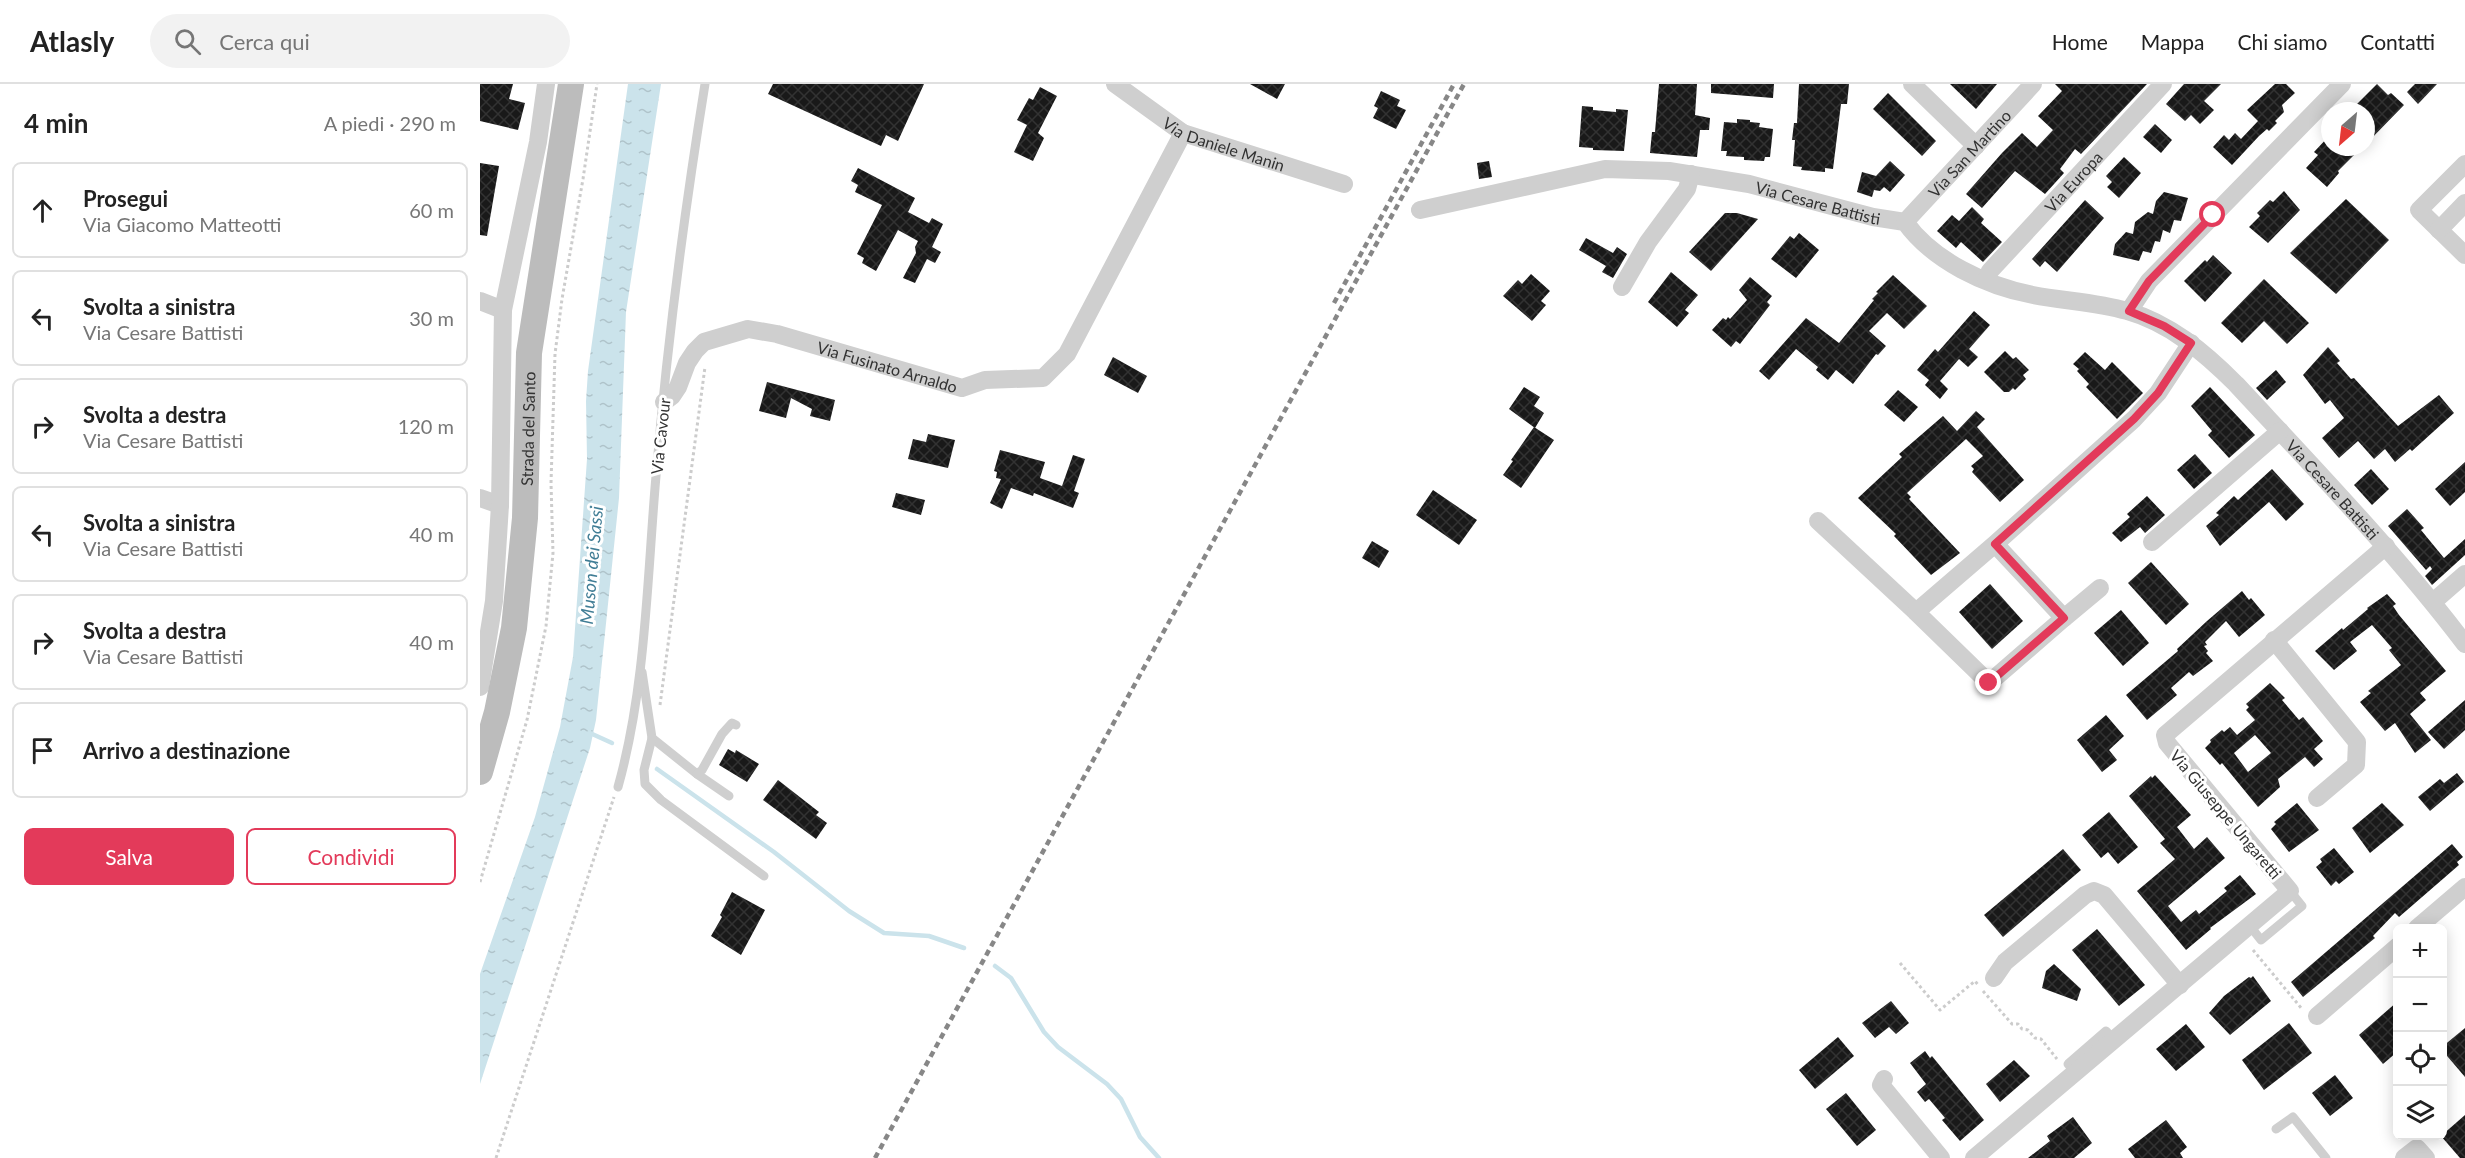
<!DOCTYPE html>
<html lang="it">
<meta charset="utf-8">
<style>
:root{--surface:#fff;--page:#f2f2f2;--text:#222;--muted:#767676;--line:#e0e0e0;--accent:#e33a5a}
body{margin:0;font-family:Lato,sans-serif;background:var(--page);color:var(--text)}
.controls{position:absolute;right:18px;bottom:18px;display:grid;overflow:hidden;border-radius:9px;box-shadow:0 3px 15px #0003}
.controls button{width:54px;height:54px;display:grid;place-items:center;padding:0;border:0;border-bottom:2px solid var(--line);background:var(--surface);color:var(--text);font:30px sans-serif}
.compass{position:absolute;left:1841px;top:18px;width:54px;height:54px;border-radius:50%;background:var(--surface);box-shadow:0 3px 15px #0003;rotate:208deg}
.stop{position:absolute;width:18px;height:18px;margin:-14px;border:4px solid #e33a5a;border-radius:50%;background:#fff}
.stop.end{background:#e33a5a;border-color:#fff;box-shadow:0 2px 6px #0008}
.list{margin:0;padding:0;list-style:none}
h2{display:flex;justify-content:space-between;align-items:center;height:78px;margin:0;padding:0 24px;font-size:26px}
h2 small{font-size:20px;font-weight:400;color:var(--muted)}
.list li{display:grid;grid-template-columns:39px 1fr auto;gap:18px;align-items:center;box-sizing:border-box;height:96px;margin:0 12px 12px;padding:0 12px;border:2px solid var(--line);border-radius:9px}
.list b{display:block;font-size:22px;white-space:nowrap}
.list p{margin:0;font-size:20px;white-space:nowrap;color:var(--muted)}
.list em{font-size:20px;font-style:normal;color:var(--muted)}
.actions{display:flex;gap:12px;padding:18px 24px}
.actions a{flex:1;padding:14px 0;border:2px solid var(--accent);border-radius:9px;text-align:center;font-size:21px;color:var(--accent)}
.actions .main{background:var(--accent);color:#fff}
.icon{flex:none;width:33px;height:33px;fill:none;stroke:currentColor;stroke-width:2;stroke-linecap:round;stroke-linejoin:round}
.map{position:relative;flex:none;width:1985px;height:1074px;overflow:hidden}
header{display:flex;align-items:center;gap:36px;box-sizing:border-box;height:84px;padding:0 30px;background:var(--surface);border-bottom:2px solid var(--line)}
header strong{font-size:28px}
nav{display:flex;gap:33px;margin-inline-start:auto;font-size:21px}
.search{width:420px;height:54px;background:var(--page);display:flex;align-items:center;gap:15px;box-sizing:border-box;padding:0 21px;border-radius:33px;color:var(--muted);font-size:22px}
main{display:flex}
aside{flex:1;background:var(--surface)}
.map>svg:first-child{display:block}
</style>
<header>
<strong>Atlasly</strong>
<div class="search"><svg class="icon" aria-label="search" viewBox="0 0 24 24"><circle cx="10" cy="10" r="6"/><path d="M15 15l6 6"/></svg>Cerca qui</div>
<nav><a>Home</a><a>Mappa</a><a>Chi siamo</a><a>Contatti</a></nav>
</header>
<main>
<aside>
<h2>4 min<small>A piedi · 290 m</small></h2>
<ul class="list">
<li><svg class="icon" aria-label="ahead" viewBox="0 0 24 24"><path d="M12 20V5M6 11l6-6 6 6"/></svg><div><b>Prosegui</b><p>Via Giacomo Matteotti</p></div><em>60 m</em></li>
<li><svg class="icon" aria-label="left" viewBox="0 0 24 24"><path d="M17 20v-9H6M10 6l-5 5 5 5"/></svg><div><b>Svolta a sinistra</b><p>Via Cesare Battisti</p></div><em>30 m</em></li>
<li><svg class="icon" aria-label="right" viewBox="0 0 24 24"><path d="M7 20v-9h11M14 6l5 5-5 5"/></svg><div><b>Svolta a destra</b><p>Via Cesare Battisti</p></div><em>120 m</em></li>
<li><svg class="icon" aria-label="left" viewBox="0 0 24 24"><path d="M17 20v-9H6M10 6l-5 5 5 5"/></svg><div><b>Svolta a sinistra</b><p>Via Cesare Battisti</p></div><em>40 m</em></li>
<li><svg class="icon" aria-label="right" viewBox="0 0 24 24"><path d="M7 20v-9h11M14 6l5 5-5 5"/></svg><div><b>Svolta a destra</b><p>Via Cesare Battisti</p></div><em>40 m</em></li>
<li><svg class="icon" aria-label="arrive" viewBox="0 0 24 24"><path d="M6 21V4h12l-3 4 3 4H6"/></svg><div><b>Arrivo a destinazione</b></div></li>
</ul>
<div class="actions"><a class="main">Salva</a><a>Condividi</a></div>
</aside>
<div class="map">
<svg width="1985" height="1074" viewBox="0 0 1985 1074">
<defs>
<pattern id="water-ripples" width="26" height="14" patternUnits="userSpaceOnUse" patternTransform="scale(1.5)"><rect width="26" height="14" fill="#cbe3eb"/><path d="M2 4q2-2 4 0t4 0M15 11q2-2 4 0t4 0" fill="none" stroke="#afc3ca"/></pattern>
<pattern id="building-cross-hatch" width="8" height="8" patternUnits="userSpaceOnUse" patternTransform="scale(1.5)"><rect width="8" height="8" fill="#191919"/><path d="M0 0l8 8M0 8l8-8" fill="none" stroke="#323232"/></pattern>
</defs>
<rect width="100%" height="100%" fill="#fff"/>
<!-- water -->
<path fill="url(#water-ripples)" d="M 148,0 L 181,0 L 146,228 L 139,414 L 116,636 L 110,664 L 0,1000 L 0,890 L 55,733 L 80,643 L 93,573 L 107,375 L 106,317 L 108,287 Z"/>
<g fill="none" stroke-linecap="round" stroke-linejoin="round">
<!-- stream -->
<g stroke="#cbe3eb" stroke-width="4.5">
<path d="M 107,650 L 110,649 L 132,659"/>
<path d="M 177,685 L 294,768 L 369,827 L 404,849 L 449,852 L 484,864"/>
<path d="M 515,882 L 531,894 L 564,948 L 578,963 L 627,1000 L 641,1015 L 660,1053 L 679,1074"/>
</g>
</g>
<!-- building -->
<g fill="url(#building-cross-hatch)" fill-rule="evenodd">
<path d="M 0,0 L 33,0 L 29,15 L 45,19 L 38,46 L 0,37 Z"/>
<path d="M 293,0 L 444,0 L 418,57 L 406,51 L 401,62 L 288,10 Z"/>
<path d="M 770,0 L 805,0 L 797,15 Z"/>
<path d="M 1179,0 L 1217,0 L 1215,31 L 1230,34 L 1229,46 L 1220,46 L 1217,73 L 1170,69 L 1172,48 L 1175,48 Z"/>
<path d="M 1231,0 L 1294,0 L 1293,14 L 1231,9 Z"/>
<path d="M 1319,0 L 1369,0 L 1367,20 L 1361,20 L 1353,85 L 1345,84 L 1345,88 L 1321,86 L 1322,83 L 1313,82 L 1315,56 L 1312,56 L 1314,39 L 1317,39 Z"/>
<path d="M 1470,0 L 1517,0 L 1496,25 Z"/>
<path d="M 1575,0 L 1667,0 L 1601,70 L 1595,65 L 1580,85 L 1584,89 L 1565,110 L 1535,87 L 1502,124 L 1486,110 L 1522,69 L 1542,49 L 1557,63 L 1573,46 L 1558,32 L 1582,7 Z"/>
<path d="M 1704,0 L 1741,0 L 1724,17 L 1734,26 L 1720,40 L 1711,31 L 1705,37 L 1686,20 Z"/>
<path d="M 1795,0 L 1806,0 L 1815,9 L 1802,21 L 1804,28 L 1795,37 L 1797,39 L 1789,47 L 1787,45 L 1779,52 L 1752,81 L 1733,63 L 1744,51 L 1749,56 L 1755,49 L 1761,55 L 1778,37 L 1767,26 Z"/>
<path d="M 1897,0 L 1908,11 L 1911,9 L 1924,21 L 1886,60 L 1886,34 L 1888,31 L 1877,20 Z"/>
<path d="M 1935,0 L 1957,0 L 1938,20 L 1927,8 Z"/>
<path d="M 560,3 L 577,12 L 558,49 L 564,54 L 553,77 L 534,68 L 547,41 L 537,36 L 549,14 L 553,16 Z"/>
<path d="M 901,7 L 920,16 L 917,22 L 926,26 L 916,45 L 893,34 L 898,24 L 894,22 Z"/>
<path d="M 1408,9 L 1456,57 L 1442,72 L 1393,25 Z"/>
<path d="M 1102,22 L 1113,23 L 1113,26 L 1136,28 L 1136,25 L 1148,26 L 1144,67 L 1113,66 L 1113,64 L 1099,63 Z"/>
<path d="M 1257,35 L 1270,36 L 1270,38 L 1280,39 L 1279,43 L 1293,45 L 1290,73 L 1285,73 L 1284,77 L 1264,76 L 1264,73 L 1246,72 L 1247,67 L 1241,67 L 1244,38 L 1257,39 Z"/>
<path d="M 1675,40 L 1692,56 L 1681,69 L 1663,53 Z"/>
<path d="M 1850,51 L 1850,63 L 1882,63 L 1858,87 L 1859,89 L 1847,103 L 1826,84 L 1838,71 L 1834,68 Z"/>
<path d="M 1644,73 L 1661,89 L 1639,114 L 1627,103 L 1632,98 L 1626,92 Z"/>
<path d="M 1009,77 L 1012,93 L 999,95 L 997,79 Z"/>
<path d="M 1410,77 L 1425,91 L 1410,108 L 1404,103 L 1400,107 L 1394,106 L 1392,113 L 1377,108 L 1382,88 L 1396,92 Z"/>
<path d="M 0,79 L 19,82 L 7,152 L 0,151 Z"/>
<path d="M 378,84 L 435,114 L 428,128 L 449,139 L 452,134 L 463,140 L 452,163 L 461,168 L 455,179 L 447,175 L 435,199 L 423,194 L 436,169 L 435,163 L 438,157 L 418,146 L 396,187 L 382,179 L 384,174 L 377,170 L 402,121 L 375,108 L 378,101 L 371,97 Z"/>
<path d="M 1804,107 L 1820,126 L 1788,159 L 1769,143 L 1780,132 L 1777,129 L 1790,116 L 1793,118 Z"/>
<path d="M 1684,108 L 1708,114 L 1701,137 L 1694,136 L 1690,149 L 1683,146 L 1680,158 L 1675,157 L 1671,169 L 1663,167 L 1659,177 L 1633,171 L 1635,160 L 1646,148 L 1653,150 L 1655,138 L 1668,128 L 1673,130 L 1676,117 Z"/>
<path d="M 1866,115 L 1909,156 L 1856,210 L 1810,169 Z"/>
<path d="M 1605,116 L 1624,134 L 1577,188 L 1565,177 L 1560,183 L 1552,175 Z"/>
<path d="M 1492,123 L 1504,135 L 1501,139 L 1522,158 L 1503,178 L 1481,158 L 1476,164 L 1457,147 L 1472,131 L 1479,137 Z"/>
<path d="M 1245,129 L 1257,129 L 1278,135 L 1231,187 L 1209,168 Z"/>
<path d="M 1319,149 L 1339,166 L 1316,194 L 1291,175 L 1310,152 L 1314,155 Z"/>
<path d="M 1106,154 L 1133,169 L 1137,163 L 1147,170 L 1133,194 L 1122,188 L 1126,182 L 1099,166 Z"/>
<path d="M 1733,171 L 1752,189 L 1725,218 L 1704,197 L 1725,176 L 1727,178 Z"/>
<path d="M 1191,188 L 1218,211 L 1205,226 L 1209,229 L 1197,243 L 1168,218 Z"/>
<path d="M 1051,190 L 1070,207 L 1061,217 L 1066,221 L 1052,237 L 1023,212 L 1038,196 L 1042,200 Z"/>
<path d="M 1413,191 L 1447,222 L 1424,245 L 1407,229 L 1389,247 L 1406,262 L 1398,271 L 1396,270 L 1373,300 L 1356,286 L 1348,296 L 1336,286 L 1338,283 L 1316,265 L 1289,296 L 1279,287 L 1326,234 L 1359,259 L 1394,216 L 1392,215 L 1398,209 L 1396,208 Z"/>
<path d="M 1270,193 L 1292,212 L 1287,218 L 1290,221 L 1260,260 L 1256,257 L 1251,263 L 1232,246 L 1243,234 L 1246,236 L 1248,233 L 1250,235 L 1267,216 L 1259,206 Z"/>
<path d="M 1784,195 L 1829,239 L 1807,260 L 1784,237 L 1762,259 L 1741,239 Z"/>
<path d="M 1494,227 L 1510,241 L 1489,265 L 1498,273 L 1488,283 L 1479,275 L 1460,297 L 1468,305 L 1460,315 L 1445,301 L 1449,296 L 1437,286 L 1455,265 L 1458,268 Z"/>
<path d="M 1848,263 L 1860,277 L 1857,279 L 1871,295 L 1874,294 L 1918,342 L 1959,311 L 1974,329 L 1932,367 L 1930,365 L 1915,378 L 1905,365 L 1894,375 L 1878,357 L 1859,374 L 1842,354 L 1864,334 L 1850,316 L 1845,320 L 1823,291 Z"/>
<path d="M 1525,267 L 1533,275 L 1536,273 L 1549,286 L 1543,291 L 1546,295 L 1535,306 L 1533,304 L 1529,308 L 1524,308 L 1504,288 Z"/>
<path d="M 1605,268 L 1625,286 L 1632,278 L 1663,309 L 1637,335 L 1606,303 L 1609,300 L 1597,287 L 1599,285 L 1593,280 Z"/>
<path d="M 633,273 L 667,292 L 658,309 L 624,291 Z"/>
<path d="M 1796,286 L 1806,298 L 1787,316 L 1776,304 Z"/>
<path d="M 287,298 L 355,316 L 350,337 L 330,332 L 332,325 L 311,314 L 306,334 L 279,327 Z"/>
<path d="M 1044,303 L 1060,313 L 1054,322 L 1064,329 L 1055,344 L 1029,325 Z"/>
<path d="M 1730,303 L 1775,351 L 1749,374 L 1728,351 L 1732,347 L 1711,322 Z"/>
<path d="M 1418,306 L 1438,323 L 1424,338 L 1404,321 Z"/>
<path d="M 1496,327 L 1505,335 L 1497,343 L 1544,396 L 1520,418 L 1492,388 L 1494,385 L 1491,382 L 1503,372 L 1486,355 L 1427,409 L 1431,413 L 1429,415 L 1480,469 L 1451,491 L 1414,452 L 1416,450 L 1378,414 L 1422,373 L 1419,370 L 1463,332 L 1477,347 Z"/>
<path d="M 1054,343 L 1074,356 L 1041,404 L 1023,391 L 1033,377 L 1031,376 Z"/>
<path d="M 448,350 L 475,356 L 468,384 L 428,375 L 433,355 L 446,358 Z"/>
<path d="M 520,366 L 565,378 L 560,394 L 582,402 L 593,371 L 605,375 L 594,407 L 599,409 L 593,424 L 554,409 L 553,412 L 531,404 L 522,425 L 510,419 L 521,395 L 516,394 L 517,388 L 514,387 Z"/>
<path d="M 1715,370 L 1732,389 L 1714,405 L 1697,386 Z"/>
<path d="M 1985,378 L 1985,408 L 1970,422 L 1955,405 Z"/>
<path d="M 1792,385 L 1824,420 L 1806,437 L 1789,418 L 1740,462 L 1726,442 L 1739,431 L 1736,429 L 1754,412 L 1758,416 Z"/>
<path d="M 1891,385 L 1909,405 L 1892,421 L 1874,401 Z"/>
<path d="M 953,406 L 997,436 L 979,461 L 936,431 Z"/>
<path d="M 416,409 L 445,416 L 441,431 L 412,423 Z"/>
<path d="M 1667,412 L 1685,431 L 1665,449 L 1660,443 L 1641,458 L 1632,449 L 1650,433 L 1647,430 Z"/>
<path d="M 1927,425 L 1944,444 L 1941,446 L 1964,474 L 1985,455 L 1985,471 L 1952,501 L 1945,492 L 1952,485 L 1950,482 L 1946,486 L 1908,442 Z"/>
<path d="M 892,457 L 909,467 L 899,484 L 882,474 Z"/>
<path d="M 1671,478 L 1709,520 L 1686,541 L 1648,499 Z"/>
<path d="M 1510,500 L 1543,537 L 1512,565 L 1479,528 Z"/>
<path d="M 1762,507 L 1769,516 L 1771,514 L 1785,531 L 1759,553 L 1746,537 L 1725,558 L 1727,561 L 1724,562 L 1728,567 L 1726,569 L 1733,577 L 1713,592 L 1709,588 L 1691,604 L 1697,611 L 1667,636 L 1646,611 L 1698,567 L 1697,565 L 1727,537 Z"/>
<path d="M 1907,510 L 1916,520 L 1913,522 L 1919,531 L 1966,587 L 1940,609 L 1946,616 L 1930,630 L 1951,656 L 1935,669 L 1915,639 L 1905,647 L 1880,618 L 1891,609 L 1888,607 L 1921,581 L 1909,566 L 1912,564 L 1892,541 L 1870,558 L 1877,567 L 1854,586 L 1835,567 L 1862,544 L 1863,546 L 1888,525 L 1887,524 Z"/>
<path d="M 1641,526 L 1669,559 L 1643,582 L 1614,549 Z"/>
<path d="M 1790,599 L 1805,614 L 1802,616 L 1819,636 L 1823,633 L 1843,657 L 1834,665 L 1843,675 L 1834,683 L 1825,673 L 1798,695 L 1800,703 L 1778,723 L 1742,679 L 1740,681 L 1725,664 L 1731,658 L 1730,656 L 1742,646 L 1744,648 L 1750,643 L 1757,651 L 1775,636 L 1766,626 L 1769,623 L 1766,620 ZM 1775,651 L 1791,669 L 1768,688 L 1754,669 Z"/>
<path d="M 1985,616 L 1985,646 L 1964,665 L 1948,648 Z"/>
<path d="M 1626,631 L 1644,652 L 1629,666 L 1637,676 L 1622,688 L 1597,656 Z"/>
<path d="M 248,665 L 255,669 L 256,666 L 279,680 L 267,698 L 239,681 Z"/>
<path d="M 1977,689 L 1984,698 L 1950,727 L 1938,713 L 1960,695 L 1964,699 Z"/>
<path d="M 1675,691 L 1711,731 L 1697,743 L 1714,765 L 1727,753 L 1745,774 L 1688,822 L 1701,838 L 1716,826 L 1719,830 L 1747,807 L 1744,804 L 1760,791 L 1776,810 L 1730,844 L 1731,845 L 1706,866 L 1657,807 L 1695,775 L 1680,759 L 1685,755 L 1649,712 L 1671,692 L 1672,694 Z"/>
<path d="M 298,696 L 339,728 L 336,731 L 347,739 L 336,755 L 283,716 Z"/>
<path d="M 1817,719 L 1839,746 L 1809,768 L 1791,745 L 1796,740 L 1794,738 Z"/>
<path d="M 1902,719 L 1924,741 L 1890,769 L 1872,744 Z"/>
<path d="M 1629,728 L 1658,763 L 1638,780 L 1628,768 L 1621,774 L 1602,751 Z"/>
<path d="M 1972,760 L 1983,773 L 1977,778 L 1979,781 L 1919,833 L 1915,829 L 1893,852 L 1895,854 L 1823,913 L 1811,898 Z"/>
<path d="M 1854,764 L 1874,788 L 1859,800 L 1856,797 L 1851,802 L 1836,783 L 1842,778 L 1840,775 Z"/>
<path d="M 1583,765 L 1601,786 L 1523,853 L 1504,831 Z"/>
<path d="M 252,808 L 285,826 L 261,871 L 231,852 L 242,833 L 240,831 Z"/>
<path d="M 1617,845 L 1665,901 L 1639,922 L 1592,866 Z"/>
<path d="M 1574,880 L 1601,905 L 1597,917 L 1562,904 L 1566,887 Z"/>
<path d="M 1773,892 L 1791,917 L 1750,951 L 1729,929 L 1744,912 L 1769,893 L 1771,894 Z"/>
<path d="M 1411,917 L 1429,939 L 1416,950 L 1409,943 L 1395,954 L 1382,939 Z"/>
<path d="M 1917,918 L 1917,968 L 1903,980 L 1879,951 Z"/>
<path d="M 1809,939 L 1832,969 L 1784,1006 L 1762,976 Z"/>
<path d="M 1706,940 L 1725,963 L 1696,987 L 1676,965 Z"/>
<path d="M 1985,944 L 1985,993 L 1962,966 L 1962,963 Z"/>
<path d="M 1358,953 L 1374,972 L 1335,1005 L 1319,986 Z"/>
<path d="M 1445,967 L 1450,974 L 1452,972 L 1504,1036 L 1480,1057 L 1462,1036 L 1465,1034 L 1449,1015 L 1445,1018 L 1437,1008 L 1446,1000 L 1430,979 Z"/>
<path d="M 1534,976 L 1550,992 L 1520,1018 L 1506,1000 Z"/>
<path d="M 1855,991 L 1873,1014 L 1850,1032 L 1832,1009 Z"/>
<path d="M 1366,1009 L 1396,1046 L 1377,1062 L 1346,1025 Z"/>
<path d="M 1985,1031 L 1985,1074 L 1980,1074 L 1961,1052 Z"/>
<path d="M 1593,1033 L 1612,1059 L 1594,1074 L 1548,1074 L 1570,1057 L 1567,1052 Z"/>
<path d="M 1686,1036 L 1707,1063 L 1700,1069 L 1703,1074 L 1655,1074 L 1648,1065 Z"/>
</g>
<g fill="none" stroke-linecap="round" stroke-linejoin="round">
<!-- path -->
<g stroke="#ccc" stroke-width="3" stroke-dasharray="3 3" stroke-linecap="butt">
<path d="M 180,621 L 225,283"/>
<path d="M 0,798 L 47,636 L 66,542 L 73,469 L 71,399 L 75,270 L 82,215 L 103,95 L 117,0"/>
<path d="M 1773,866 L 1822,925"/>
<path d="M 1420,879 L 1460,926 L 1495,897 L 1499,902"/>
<path d="M 1503,907 L 1532,940 L 1538,940 L 1542,945 L 1548,946 L 1555,954 L 1561,955 L 1577,975"/>
<path d="M 16,1074 L 134,713"/>
</g>
<!-- lane -->
<g stroke="#cfcfcf" stroke-width="9">
<path d="M 162,588 L 172,654 L 217,690 L 249,712"/>
<path d="M 172,654 L 164,686 L 165,700 L 181,716 L 284,792"/>
<path d="M 217,690 L 222,686 L 242,650 L 252,639 L 256,641"/>
<path d="M 138,703 C 166,603 167,495 176,392 C 187,261 204,130 225,0"/>
<path d="M 1770,842 L 1781,856 L 1822,822 L 1810,807"/>
<path d="M 1596,989 L 1588,980 L 1626,947 L 1634,956"/>
<path d="M 1796,1045 L 1813,1033 L 1846,1074"/>
</g>
<!-- street -->
<g stroke="#cfcfcf" stroke-width="18">
<path id="s1" d="M 635,0 L 703,49 L 864,100"/>
<path d="M 1432,0 L 1496,62"/>
<path d="M 1985,80 L 1939,126 L 1985,171"/>
<path id="s2" d="M 940,126 L 1125,85 L 1189,87 L 1269,100 L 1393,133 L 1425,138 C 1453,177 1506,202 1553,211 C 1584,217 1617,218 1647,227 C 1690,239 1725,269 1756,300 C 1835,385 1915,468 1985,560"/>
<path id="s3" d="M 1425,138 L 1553,0"/>
<path d="M 1959,146 L 1985,119"/>
<path id="s4" d="M 1506,196 L 1510,187 L 1683,0"/>
<path d="M 1142,203 L 1168,158 L 1207,105 L 1211,90"/>
<path d="M 0,217 L 23,226"/>
<path d="M 1649,227 L 1669,197 L 1862,0"/>
<path id="s5" d="M 184,318 L 192,312 L 198,303 L 207,279 L 215,267 L 224,258 L 268,245 L 297,250 L 482,304 L 505,296 L 563,294 L 587,270 L 703,49"/>
<path d="M 0,414 L 20,421"/>
<path d="M 1338,437 L 1436,528"/>
<path d="M 1672,458 L 1800,347"/>
<path d="M 1515,460 L 1584,534 L 1509,599 L 1436,528 L 1515,460 L 1654,335 L 1678,309 L 1711,259"/>
<path d="M 1953,518 L 1985,490"/>
<path d="M 1584,534 L 1620,504"/>
<path d="M 1794,556 L 1877,658 L 1876,681 L 1837,714"/>
<path d="M 0,603 L 14,517 L 20,421 L 23,226 L 58,58 L 66,0"/>
<path d="M 1937,844 L 1985,803"/>
<path d="M 1514,894 L 1525,878 L 1605,811 L 1614,807 L 1624,811 L 1700,901"/>
<path d="M 1837,932 L 1918,862"/>
<path d="M 1404,995 L 1401,1001 L 1461,1074"/>
<path d="M 1494,1074 L 1810,807 L 1687,659 L 1685,651 L 1906,462"/>
<path d="M 1924,1074 L 1937,1064 L 1946,1074"/>
</g>
<!-- secondary -->
<path stroke="#bcbcbc" stroke-width="26" id="s6" d="M 0,688 L 17,628 L 34,544 L 45,434 L 49,269 L 91,0"/>
<!-- rail -->
<g stroke="#878787" stroke-width="4.5" stroke-dasharray="6 4.5" stroke-linecap="butt">
<path d="M 854,219 L 974,0"/>
<path d="M 395,1074 L 984,0"/>
</g>
</g>
<g fill="none" stroke-linecap="round" stroke-linejoin="round">
<!-- route -->
<path stroke="#e33a5a" stroke-width="8" d="M 1509,599 L 1584,534 L 1515,460 L 1654,335 L 1678,309 L 1711,259 L 1684,242 L 1649,227 L 1669,197 L 1733,131"/>
</g>
<g text-anchor="middle" dominant-baseline="central" stroke-width="6" stroke-linejoin="round" paint-order="stroke">
<!-- street labels -->
<g font-size="16" fill="#323232" stroke="#fff">
<text stroke="none"><textPath href="#s1" startOffset="126">Via Daniele Manin</textPath></text>
<text stroke="none"><textPath href="#s3" startOffset="94">Via San Martino</textPath></text>
<text stroke="none"><textPath href="#s4" startOffset="132">Via Europa</textPath></text>
<text stroke="none"><textPath href="#s2" startOffset="406">Via Cesare Battisti</textPath></text>
<text stroke="none"><textPath href="#s5" startOffset="264">Via Fusinato Arnaldo</textPath></text>
<text stroke="none"><textPath href="#s6" startOffset="348">Strada del Santo</textPath></text>
<text transform="translate(180 352) rotate(-84)">Via Cavour</text>
<text stroke="none"><textPath href="#s2" startOffset="1017">Via Cesare Battisti</textPath></text>
<text transform="translate(1746 730) rotate(50)">Via Giuseppe Ungaretti</text>
</g>
<!-- water labels -->
<g font-size="18" font-style="italic" fill="#407d95" stroke="#fff">
<text transform="translate(111 481) rotate(-85)">Muson dei Sassi</text>
</g>
</g>
</svg>
<div class="controls">
<button>+</button>
<button>−</button>
<button><svg class="icon" aria-label="locate" viewBox="0 0 24 24"><circle cx="12" cy="12" r="6"/><path d="M12 2v4M12 18v4M2 12h4M18 12h4"/></svg></button>
<button><svg class="icon" aria-label="layers" viewBox="0 0 24 24"><path d="M12 4l9 5-9 5-9-5zM3 14l9 5 9-5"/></svg></button>
</div>
<svg class="compass" viewBox="-18 -18 36 36"><path d="M0-13l5 13h-10z" fill="#e53935"/><path d="M0 13l5-13h-10z" fill="#767676"/></svg>
<div class="stop" style="left:1733px;top:131px"></div>
<div class="stop end" style="left:1509px;top:599px"></div>
</div>
</main>
